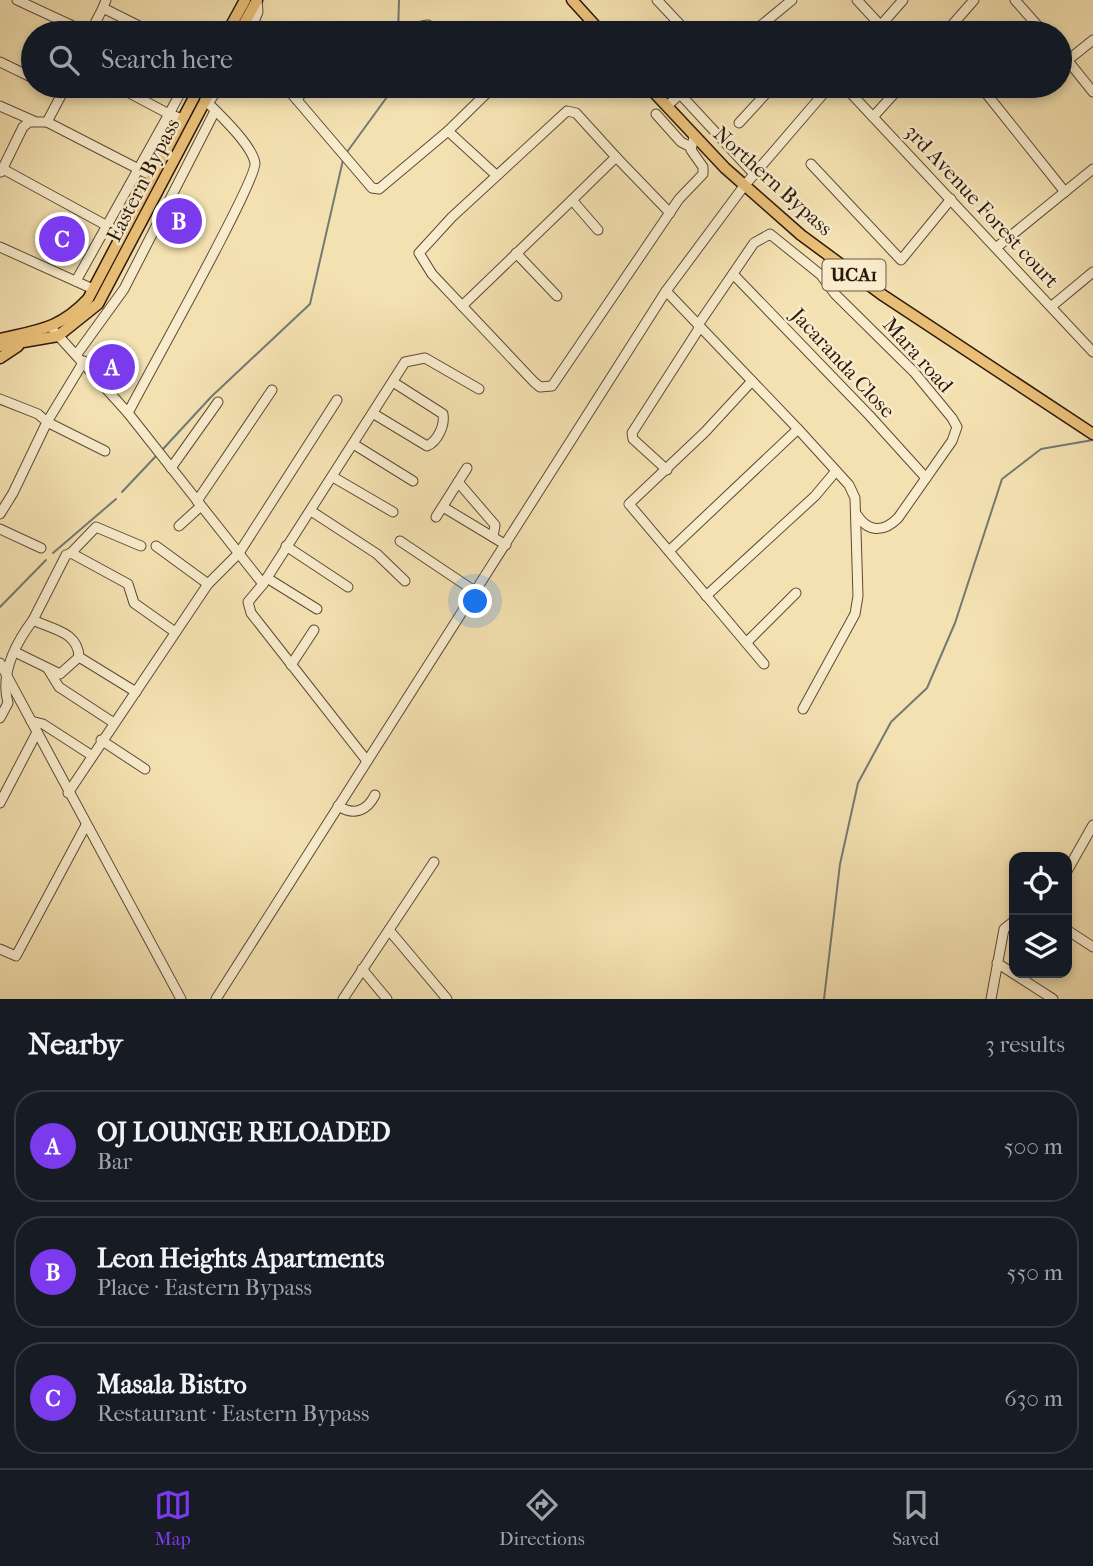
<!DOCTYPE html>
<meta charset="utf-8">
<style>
:root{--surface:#171b24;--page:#242831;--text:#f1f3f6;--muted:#9ea1a6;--line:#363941;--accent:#7c3aed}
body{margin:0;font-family:"IM FELL French Canon",serif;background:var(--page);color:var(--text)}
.controls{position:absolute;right:21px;bottom:21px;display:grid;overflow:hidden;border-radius:14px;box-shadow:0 4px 10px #0003}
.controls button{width:63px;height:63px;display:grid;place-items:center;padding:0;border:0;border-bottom:2px solid var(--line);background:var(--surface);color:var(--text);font:35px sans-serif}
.you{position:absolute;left:476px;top:602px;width:24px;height:24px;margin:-18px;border:5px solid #fff;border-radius:50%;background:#1a73e8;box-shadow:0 0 0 10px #1a73e833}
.badge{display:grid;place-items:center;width:46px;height:46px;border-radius:50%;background:var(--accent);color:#fff;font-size:23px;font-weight:700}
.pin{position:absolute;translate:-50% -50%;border:4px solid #fff;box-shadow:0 2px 7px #0006}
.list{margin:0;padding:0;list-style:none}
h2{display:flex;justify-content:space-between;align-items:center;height:91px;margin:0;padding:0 28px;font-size:30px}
h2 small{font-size:23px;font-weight:400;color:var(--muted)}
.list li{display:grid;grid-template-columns:46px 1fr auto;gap:21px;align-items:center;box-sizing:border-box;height:112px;margin:0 14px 14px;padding:0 14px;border:2px solid var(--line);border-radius:28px}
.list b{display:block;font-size:26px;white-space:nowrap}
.list p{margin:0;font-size:23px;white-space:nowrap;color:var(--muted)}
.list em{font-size:23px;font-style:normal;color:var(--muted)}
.icon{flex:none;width:38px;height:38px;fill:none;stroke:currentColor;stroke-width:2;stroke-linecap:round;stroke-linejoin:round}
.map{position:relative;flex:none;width:1093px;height:999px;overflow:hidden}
.search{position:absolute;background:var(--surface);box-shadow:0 4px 10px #0003;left:21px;right:21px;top:21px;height:77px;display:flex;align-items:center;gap:18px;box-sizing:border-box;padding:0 24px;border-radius:38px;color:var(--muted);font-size:26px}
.sheet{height:469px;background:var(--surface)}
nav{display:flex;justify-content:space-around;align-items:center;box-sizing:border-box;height:98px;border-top:2px solid var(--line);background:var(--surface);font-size:19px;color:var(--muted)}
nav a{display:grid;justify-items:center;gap:4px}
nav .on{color:var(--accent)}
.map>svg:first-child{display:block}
</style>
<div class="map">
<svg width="1093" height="999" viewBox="0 0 1093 999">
<rect width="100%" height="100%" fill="#f4e1b1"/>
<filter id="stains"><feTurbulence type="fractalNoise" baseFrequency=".00286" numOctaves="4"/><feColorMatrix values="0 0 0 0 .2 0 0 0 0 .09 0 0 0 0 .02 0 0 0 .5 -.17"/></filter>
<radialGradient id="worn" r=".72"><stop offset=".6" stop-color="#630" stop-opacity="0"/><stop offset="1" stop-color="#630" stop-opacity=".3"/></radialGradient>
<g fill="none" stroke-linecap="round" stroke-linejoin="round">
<!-- stream -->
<g stroke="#717a73" stroke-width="2">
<path d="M 398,33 L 399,0"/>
<path d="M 347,152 L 395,86"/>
<path d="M 163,449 L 211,397 L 310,304 L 343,160"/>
<path d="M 122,492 L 156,456"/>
<path d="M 53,553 L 116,499"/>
<path d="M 0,607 L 46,560"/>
<path d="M 824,999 L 840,864 L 858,783 L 891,722 L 927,688 L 955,623 L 1002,479 L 1041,449 L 1093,440"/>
</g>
<defs>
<g id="minor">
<path d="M 17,0 L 88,33"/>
<path d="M 106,0 L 103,8 L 153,33"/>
<path d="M 657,0 L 688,33"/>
<path d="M 857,0 L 881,26"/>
<path d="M 1015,0 L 1044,33"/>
<path d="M 90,33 L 103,8"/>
<path d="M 249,33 L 258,12 L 257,0"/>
<path d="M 417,33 L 422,26 L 428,25 L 437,33"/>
<path d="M 752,33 L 792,0"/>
<path d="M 874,33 L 903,0"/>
<path d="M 945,33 L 974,0"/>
<path d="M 1060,51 L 1093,92"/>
<path d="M 1068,60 L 1093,40"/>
<path d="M 0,62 L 33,78"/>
<path d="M 116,86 L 169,114 L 184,86"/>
<path d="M 285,86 L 372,188 L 379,189 L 448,131 L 496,175"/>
<path d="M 844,86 L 1093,352"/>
<path d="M 981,87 L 1065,192"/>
<path d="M 680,94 L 754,174"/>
<path d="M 297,100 L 306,86"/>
<path d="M 209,102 L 220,86"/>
<path d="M 0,106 L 34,121"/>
<path d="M 667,106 L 689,86"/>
<path d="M 656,114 L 681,142 L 691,147"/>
<path d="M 873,117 L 901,86"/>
<path d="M 47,122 L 152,176"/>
<path d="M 739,123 L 773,86"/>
<path d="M 448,131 L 494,86"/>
<path d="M 616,157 L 670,213"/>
<path d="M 811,164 L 901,260 L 951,199"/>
<path d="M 3,169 L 122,234"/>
<path d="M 1,172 L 23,127 L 29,122 L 47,122 L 66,86"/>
<path d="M 598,230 L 572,200 L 616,157 L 576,113 L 567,111 L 452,217 L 419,253 L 432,274 L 534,382 L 540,387 L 552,386 L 679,199 L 703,174 L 703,167 L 691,150 L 694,137"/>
<path d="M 0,247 L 93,289"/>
<path d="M 997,247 L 1093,169"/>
<path d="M 516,253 L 557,296"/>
<path d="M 733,274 L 869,415 L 926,478"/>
<path d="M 76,281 L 169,114 L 182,119"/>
<path d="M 666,291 L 798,429 L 849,485 L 855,498 L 858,596 L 855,614 L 803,709"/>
<path d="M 462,306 L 572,200"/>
<path d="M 1052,306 L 1093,272"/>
<path d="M 698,325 L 754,243 L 770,234 L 821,275 L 835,294 L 914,372 L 952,418 L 957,427 L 952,441 L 898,518 C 883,533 868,532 857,515"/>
<path d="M 54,331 L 128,413 L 263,584 L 248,602 L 251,613 L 367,761"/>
<path d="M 77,354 L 124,289 L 215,111"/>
<path d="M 84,361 L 47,422 L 105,451"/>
<path d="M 752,381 L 705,432 L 629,504 L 764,664"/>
<path d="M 0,399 L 38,414 L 47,422 L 13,493 L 0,514"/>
<path d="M 128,413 C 144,381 257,181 255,163 C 252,145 219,114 205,100"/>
<path d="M 374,414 L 427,446 C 438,441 445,425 443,414 L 393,382"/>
<path d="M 355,445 L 413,481"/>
<path d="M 171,468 L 218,402"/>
<path d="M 667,470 L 633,439 L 632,433 L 700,327"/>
<path d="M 333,477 L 393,512"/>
<path d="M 458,482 L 495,525 L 493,537"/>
<path d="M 197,501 L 272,390"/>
<path d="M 443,507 L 506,545"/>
<path d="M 311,511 L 377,554 L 405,581"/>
<path d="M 436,517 L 467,468"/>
<path d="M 179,526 L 201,506"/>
<path d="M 0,529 L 41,548"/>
<path d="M 400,541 L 476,592"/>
<path d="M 156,546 L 208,584"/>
<path d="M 286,546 L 348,587"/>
<path d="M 669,551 L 798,429"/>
<path d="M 71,553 L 96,527 L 141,546"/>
<path d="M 267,578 L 317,609"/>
<path d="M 263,584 L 405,362 L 425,358 L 479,389"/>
<path d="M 706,596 L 815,496 L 836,471"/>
<path d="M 33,620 L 66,555 L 71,553 L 128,584 L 134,603 L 175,632"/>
<path d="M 747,642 L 796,593"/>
<path d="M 15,652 L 60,674 L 79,657"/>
<path d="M 0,663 L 181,999"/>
<path d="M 291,665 L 314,630"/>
<path d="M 48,669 L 59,687 L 114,723"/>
<path d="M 0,718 L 8,703 C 0,674 15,644 33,620 C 54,630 78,632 79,657 L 136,692"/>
<path d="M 31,721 L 43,724 L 91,755"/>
<path d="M 101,740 L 145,769"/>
<path d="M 68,793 L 208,584 L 239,553 L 337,400"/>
<path d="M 0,803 L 37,732"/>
<path d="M 338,806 C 354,816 367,811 375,795"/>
<path d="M 1067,871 L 1093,825"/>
<path d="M 389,930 L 447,999"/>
<path d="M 1067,930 L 1093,947"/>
<path d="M 0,949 L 16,956 L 86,825"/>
<path d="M 997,963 L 1053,999"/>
<path d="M 362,969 L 387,999"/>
<path d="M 216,999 L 666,291 L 744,186 L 830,86"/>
<path d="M 343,999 L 434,862"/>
<path d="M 991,999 L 1004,929 L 1014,921"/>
</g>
<g id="major">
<path d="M 572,0 L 602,33"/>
<path d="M 227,33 L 245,0"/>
<path d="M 239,33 L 257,0"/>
<path d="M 648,86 L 725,168 L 801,235 L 881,294 L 1093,434"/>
<path d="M 0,339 C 38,330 60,329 88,299 L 200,86"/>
<path d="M 0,346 L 58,336 L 98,304 L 213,86"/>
<path d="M 0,358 L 18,346"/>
</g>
</defs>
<!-- minor casing -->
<use href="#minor" stroke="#5e4a37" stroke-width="11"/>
<!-- major casing -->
<use href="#major" stroke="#2c180e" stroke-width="13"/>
<!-- minor -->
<use href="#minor" stroke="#f8eccc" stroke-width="9"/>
<!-- major -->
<use href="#major" stroke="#eac078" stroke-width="10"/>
</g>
<g text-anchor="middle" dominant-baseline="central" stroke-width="5" stroke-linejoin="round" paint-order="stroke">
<!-- shield labels -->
<rect fill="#f8eccc" stroke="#695847" stroke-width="2" x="822.5" y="259.5" width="63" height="31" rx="5"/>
<g font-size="19" font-weight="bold" fill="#2c180e">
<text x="854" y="275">UCA1</text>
</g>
<!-- street labels -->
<g font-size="21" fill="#2c180e" stroke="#f8eccc">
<text transform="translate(143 180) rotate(-63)">Eastern Bypass</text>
<text transform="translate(773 181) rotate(42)">Northern Bypass</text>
<text transform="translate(982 206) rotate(47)">3rd Avenue Forest court</text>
<text transform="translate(918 355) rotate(48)">Mara road</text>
<text transform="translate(843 363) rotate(47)">Jacaranda Close</text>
</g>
</g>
<rect width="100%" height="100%" filter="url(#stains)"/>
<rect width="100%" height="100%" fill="url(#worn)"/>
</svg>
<div class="controls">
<button><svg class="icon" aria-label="locate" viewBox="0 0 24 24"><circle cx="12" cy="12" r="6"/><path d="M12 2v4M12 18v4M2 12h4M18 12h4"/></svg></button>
<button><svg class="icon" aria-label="layers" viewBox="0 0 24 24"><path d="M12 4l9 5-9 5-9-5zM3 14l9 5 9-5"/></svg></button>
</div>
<div class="you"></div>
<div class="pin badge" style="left:112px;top:367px">A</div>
<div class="pin badge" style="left:179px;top:221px">B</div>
<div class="pin badge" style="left:62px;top:239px">C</div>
<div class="search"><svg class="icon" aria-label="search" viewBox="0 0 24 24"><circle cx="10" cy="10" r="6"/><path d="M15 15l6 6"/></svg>Search here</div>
</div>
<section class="sheet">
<h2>Nearby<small>3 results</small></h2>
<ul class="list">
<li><span class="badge">A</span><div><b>OJ LOUNGE RELOADED</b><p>Bar</p></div><em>500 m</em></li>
<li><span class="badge">B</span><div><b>Leon Heights Apartments</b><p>Place · Eastern Bypass</p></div><em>550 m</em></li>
<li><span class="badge">C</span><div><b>Masala Bistro</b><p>Restaurant · Eastern Bypass</p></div><em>630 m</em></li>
</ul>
</section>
<nav>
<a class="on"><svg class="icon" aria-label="map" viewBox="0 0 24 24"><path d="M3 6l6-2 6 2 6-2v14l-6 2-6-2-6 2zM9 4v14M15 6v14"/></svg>Map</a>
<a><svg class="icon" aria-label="directions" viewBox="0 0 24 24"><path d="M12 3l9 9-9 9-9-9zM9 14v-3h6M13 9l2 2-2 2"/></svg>Directions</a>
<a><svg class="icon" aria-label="saved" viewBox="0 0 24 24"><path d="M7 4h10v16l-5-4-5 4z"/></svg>Saved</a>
</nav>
